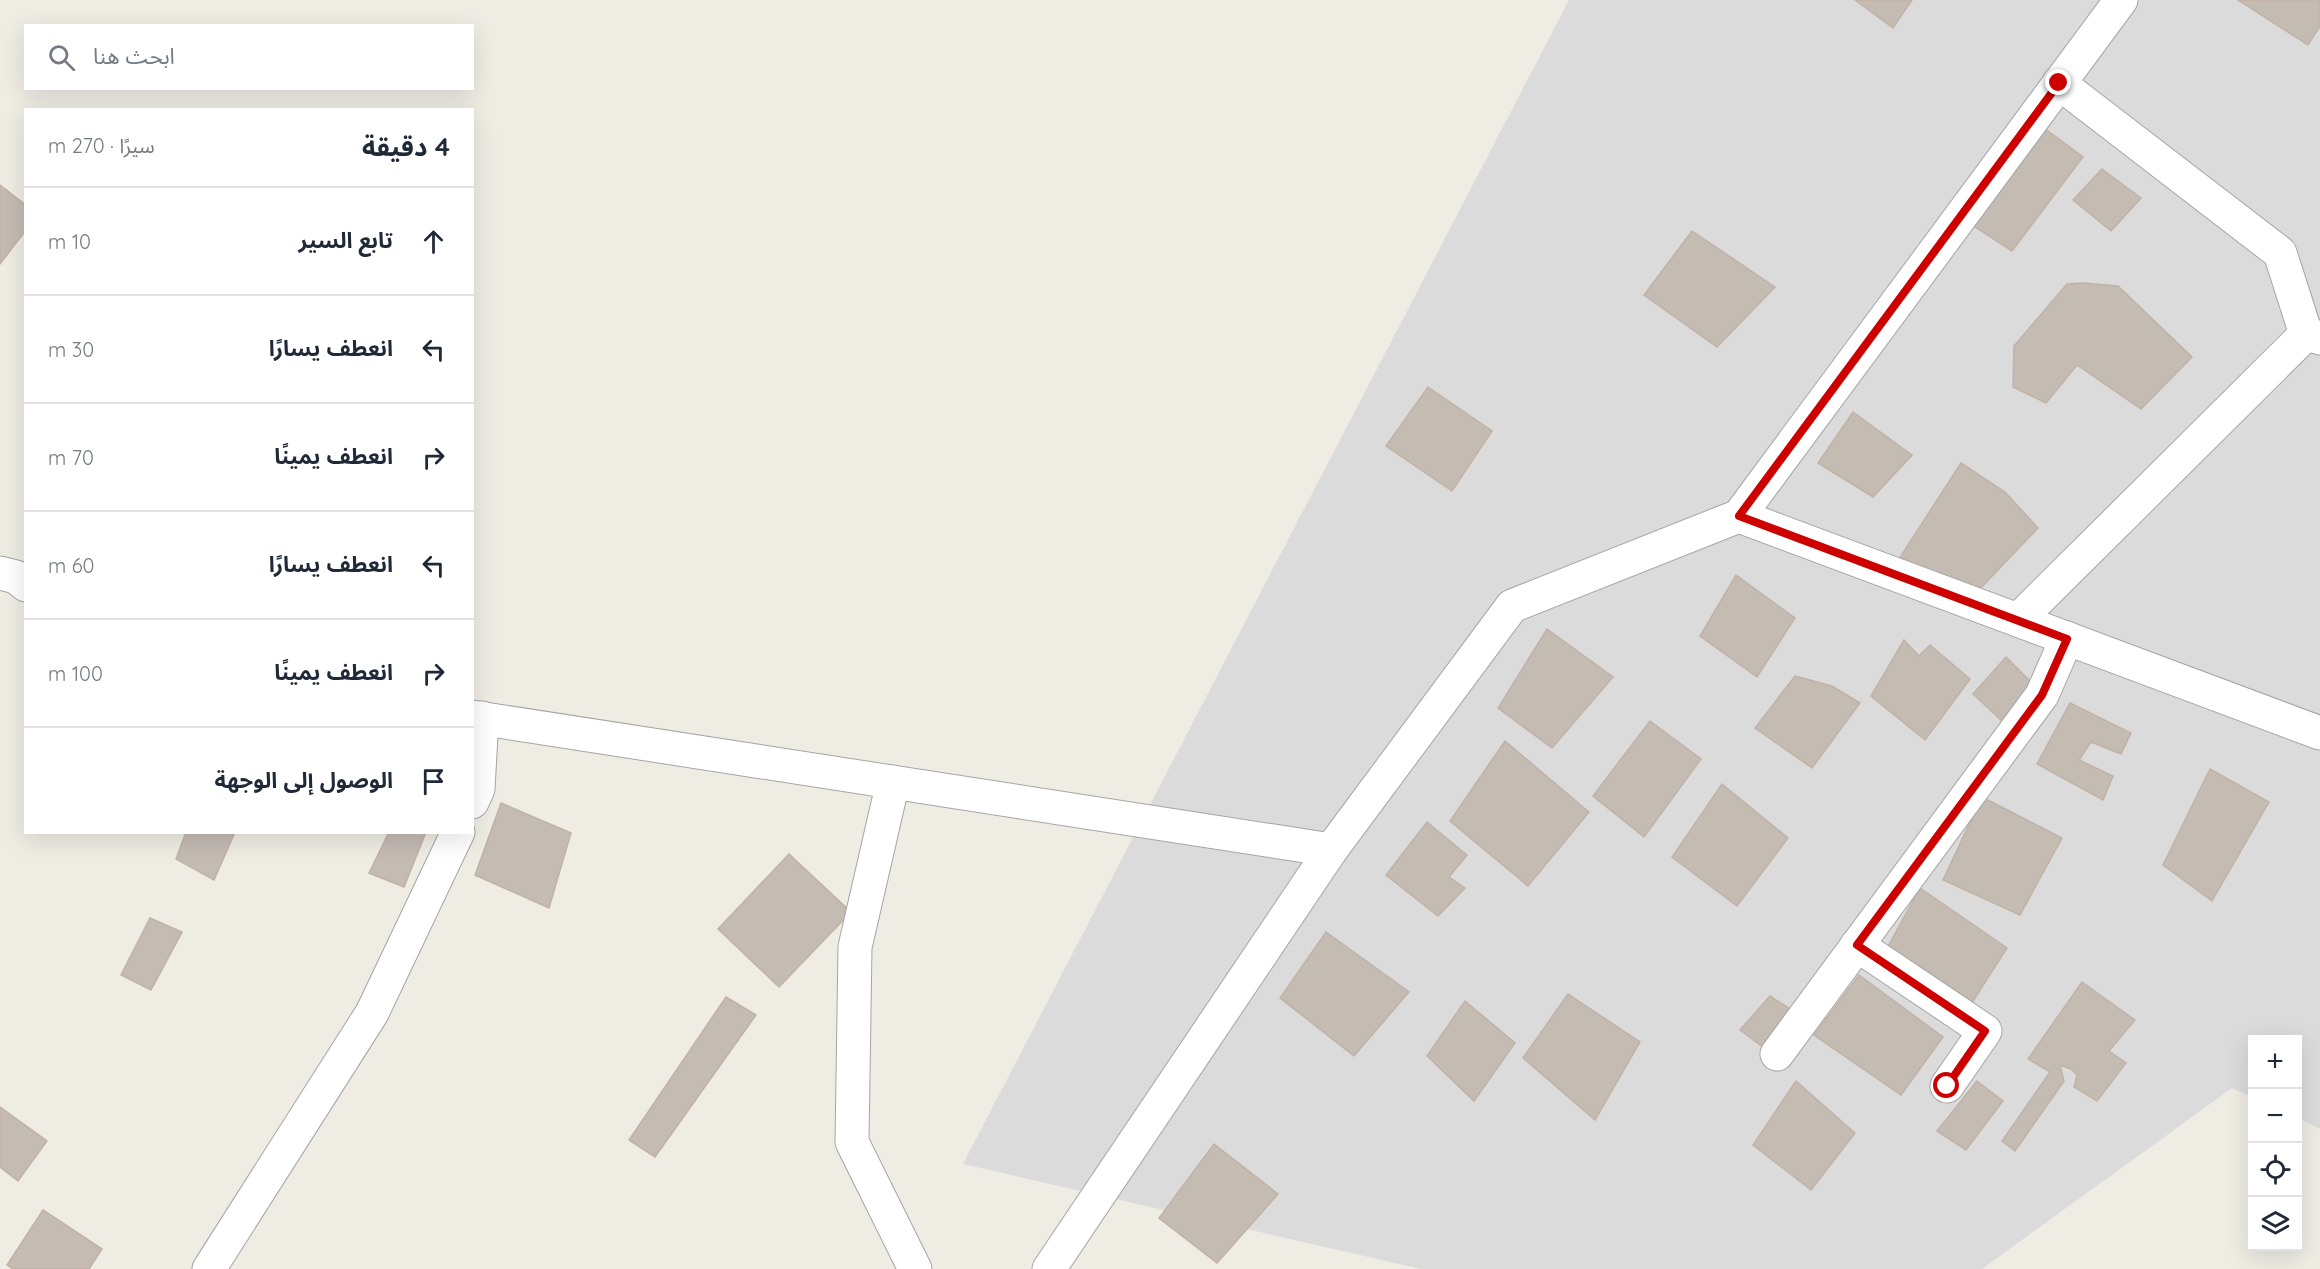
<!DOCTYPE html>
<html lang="ar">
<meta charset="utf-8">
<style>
:root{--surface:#fff;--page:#f6f6f7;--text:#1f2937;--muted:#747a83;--line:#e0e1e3}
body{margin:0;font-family:Quicksand,"Noto Sans Arabic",sans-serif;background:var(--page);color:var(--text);direction:rtl}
.controls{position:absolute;right:18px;bottom:18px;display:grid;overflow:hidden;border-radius:0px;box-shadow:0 6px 24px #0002}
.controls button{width:54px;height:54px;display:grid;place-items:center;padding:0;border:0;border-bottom:2px solid var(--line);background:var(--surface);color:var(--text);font:30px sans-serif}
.stop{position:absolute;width:18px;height:18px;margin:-14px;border:4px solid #cd0200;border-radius:50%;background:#fff}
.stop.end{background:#cd0200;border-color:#fff;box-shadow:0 2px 6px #0008}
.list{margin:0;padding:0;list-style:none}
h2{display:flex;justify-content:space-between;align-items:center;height:78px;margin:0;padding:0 24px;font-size:26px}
h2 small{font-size:20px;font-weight:400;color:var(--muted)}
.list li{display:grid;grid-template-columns:39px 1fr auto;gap:18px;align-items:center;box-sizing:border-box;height:108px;padding:0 24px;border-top:2px solid var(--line)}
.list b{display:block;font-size:22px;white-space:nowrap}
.list em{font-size:20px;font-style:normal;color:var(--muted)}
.icon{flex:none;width:33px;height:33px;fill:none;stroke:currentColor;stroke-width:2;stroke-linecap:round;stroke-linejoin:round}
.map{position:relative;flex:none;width:2320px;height:1269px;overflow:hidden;direction:ltr}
.search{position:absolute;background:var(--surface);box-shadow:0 6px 24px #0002;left:24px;top:24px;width:450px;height:66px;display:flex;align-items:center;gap:15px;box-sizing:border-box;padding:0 21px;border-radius:0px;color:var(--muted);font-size:22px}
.panel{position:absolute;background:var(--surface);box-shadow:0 6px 24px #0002;left:24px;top:108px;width:450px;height:726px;border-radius:0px;direction:rtl}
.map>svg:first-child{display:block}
</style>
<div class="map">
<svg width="2320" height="1269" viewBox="0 0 2320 1269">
<rect width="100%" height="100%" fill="#efece4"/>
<!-- residential -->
<path fill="#dcdbdb" d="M 1569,0 L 2320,0 L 2320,1129 L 2298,1118 L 2298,1040 L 2252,1040 L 2252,1097 L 2232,1088 L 1982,1269 L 1421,1269 L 963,1164 Z"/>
<!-- building -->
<g fill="#c4bbb3" stroke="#c1b2a6" stroke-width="1.5">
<path d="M 1855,0 L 1912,0 L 1893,28 Z"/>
<path d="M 2238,0 L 2320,0 L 2320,26 L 2308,45 Z"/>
<path d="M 2040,125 L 2083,157 L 2012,251 L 1966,221 Z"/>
<path d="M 2102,169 L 2141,198 L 2111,231 L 2073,200 Z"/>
<path d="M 0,185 L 26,205 L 26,230 L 0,264 Z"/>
<path d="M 1692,231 L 1775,287 L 1717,347 L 1644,295 Z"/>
<path d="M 2083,283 L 2118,286 L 2192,357 L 2141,409 L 2077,365 L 2046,403 L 2013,387 L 2014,346 L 2067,284 Z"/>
<path d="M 1428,387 L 1492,431 L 1452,491 L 1386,446 Z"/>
<path d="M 1853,412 L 1912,455 L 1873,497 L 1818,463 Z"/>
<path d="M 1961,463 L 2005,492 L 2038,528 L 1979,590 L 1897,562 Z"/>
<path d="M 1736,575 L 1795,618 L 1757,677 L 1700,636 Z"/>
<path d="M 1547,629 L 1613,677 L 1552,748 L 1498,708 Z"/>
<path d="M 1904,640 L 1919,656 L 1930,645 L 1970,679 L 1925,740 L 1871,696 Z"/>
<path d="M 2006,657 L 2037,688 L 2003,722 L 1973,694 Z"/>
<path d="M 1795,676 L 1832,686 L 1860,703 L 1812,768 L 1755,728 Z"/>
<path d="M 2070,703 L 2131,733 L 2121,754 L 2091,742 L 2079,760 L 2113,776 L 2103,800 L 2037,764 Z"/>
<path d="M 1650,721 L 1701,759 L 1644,837 L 1593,796 Z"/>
<path d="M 1505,741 L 1589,812 L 1528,886 L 1450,821 Z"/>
<path d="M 2210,769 L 2269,802 L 2212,901 L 2163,865 Z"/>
<path d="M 1722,784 L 1788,838 L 1737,906 L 1672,857 Z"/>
<path d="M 1982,797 L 2062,838 L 2020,915 L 1943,880 Z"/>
<path d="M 501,803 L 571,833 L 549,908 L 475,875 Z"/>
<path d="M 1427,822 L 1467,855 L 1449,877 L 1465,888 L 1438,916 L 1386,875 Z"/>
<path d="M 186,832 L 235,832 L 214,880 L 176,859 Z"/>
<path d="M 389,832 L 426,832 L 404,887 L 369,873 Z"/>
<path d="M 789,854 L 851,912 L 779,987 L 718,929 Z"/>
<path d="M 1920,888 L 2007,948 L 1970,1006 L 1886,950 Z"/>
<path d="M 150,918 L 182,932 L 151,990 L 121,975 Z"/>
<path d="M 1326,932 L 1409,992 L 1354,1056 L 1280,998 Z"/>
<path d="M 1859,975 L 1943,1037 L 1901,1095 L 1814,1035 Z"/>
<path d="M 2082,982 L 2135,1020 L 2109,1051 L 2126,1063 L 2097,1101 L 2074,1087 L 2077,1075 L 2071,1069 L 2060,1065 L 2064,1081 L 2015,1151 L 2002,1141 L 2050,1072 L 2028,1059 Z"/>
<path d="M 1568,994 L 1640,1042 L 1595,1120 L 1523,1058 Z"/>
<path d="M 1770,996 L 1793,1011 L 1764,1048 L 1740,1030 Z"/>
<path d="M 726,997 L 756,1015 L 655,1157 L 629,1140 Z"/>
<path d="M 1465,1001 L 1515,1043 L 1474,1101 L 1427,1056 Z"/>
<path d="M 1796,1081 L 1855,1133 L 1811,1190 L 1753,1145 Z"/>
<path d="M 1977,1081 L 2003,1101 L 1966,1150 L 1937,1131 Z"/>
<path d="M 0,1107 L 47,1141 L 18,1181 L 0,1167 Z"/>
<path d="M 1214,1144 L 1278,1194 L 1217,1263 L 1159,1218 Z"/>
<path d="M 43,1210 L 102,1249 L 89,1269 L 13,1269 L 7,1265 Z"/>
</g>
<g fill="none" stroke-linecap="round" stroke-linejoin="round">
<defs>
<g id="minor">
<path d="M 2121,0 L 1739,516 L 2320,733"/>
<path d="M 2059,83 L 2280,253 L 2306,334"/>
<path d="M 0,573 L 16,577 L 26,585"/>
<path d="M 2018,620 L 2306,334 L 2320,338"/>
<path d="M 472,717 L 1331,850"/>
<path d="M 893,782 L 855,947 L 852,1142 L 915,1269"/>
<path d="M 472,802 L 478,789 L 482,718"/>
<path d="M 1857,945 L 1985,1031 L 1947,1086"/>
<path d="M 1777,1054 L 2042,695 L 2067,638"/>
<path d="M 209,1269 L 372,1013 L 458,832"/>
<path d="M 1049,1269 L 1331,850 L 1512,606 L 1739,516"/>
</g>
</defs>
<!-- minor casing -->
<use href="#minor" stroke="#a5a5a5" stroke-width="35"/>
<!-- minor -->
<use href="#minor" stroke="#fff" stroke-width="33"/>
</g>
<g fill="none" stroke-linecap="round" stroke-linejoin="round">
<!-- route -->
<path stroke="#cd0200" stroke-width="8" d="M 1947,1086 L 1985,1031 L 1857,945 L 2042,695 L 2067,639 L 1739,516 L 2059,83"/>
</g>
</svg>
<div class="controls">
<button>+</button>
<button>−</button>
<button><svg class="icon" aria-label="locate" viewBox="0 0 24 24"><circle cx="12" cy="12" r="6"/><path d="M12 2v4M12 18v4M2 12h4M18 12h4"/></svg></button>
<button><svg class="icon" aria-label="layers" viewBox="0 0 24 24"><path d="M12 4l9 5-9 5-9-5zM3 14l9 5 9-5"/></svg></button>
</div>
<div class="stop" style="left:1947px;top:1086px"></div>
<div class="stop end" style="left:2059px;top:83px"></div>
<div class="search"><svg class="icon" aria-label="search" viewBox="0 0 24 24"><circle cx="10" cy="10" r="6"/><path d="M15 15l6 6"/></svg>ابحث هنا</div>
<section class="panel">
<h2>4 دقيقة<small>سيرًا · 270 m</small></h2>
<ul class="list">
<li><svg class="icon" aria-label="ahead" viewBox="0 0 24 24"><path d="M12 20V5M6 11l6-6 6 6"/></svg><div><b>تابع السير</b></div><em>10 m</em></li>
<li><svg class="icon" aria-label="left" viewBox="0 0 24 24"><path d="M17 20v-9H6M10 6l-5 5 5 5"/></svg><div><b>انعطف يسارًا</b></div><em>30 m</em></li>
<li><svg class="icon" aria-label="right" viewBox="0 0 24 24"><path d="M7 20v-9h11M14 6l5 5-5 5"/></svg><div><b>انعطف يمينًا</b></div><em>70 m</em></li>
<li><svg class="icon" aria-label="left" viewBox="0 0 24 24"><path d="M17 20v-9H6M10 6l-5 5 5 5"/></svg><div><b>انعطف يسارًا</b></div><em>60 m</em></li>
<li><svg class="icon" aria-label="right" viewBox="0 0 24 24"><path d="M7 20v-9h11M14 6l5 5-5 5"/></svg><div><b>انعطف يمينًا</b></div><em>100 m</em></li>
<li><svg class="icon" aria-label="arrive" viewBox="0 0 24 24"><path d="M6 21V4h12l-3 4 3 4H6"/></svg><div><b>الوصول إلى الوجهة</b></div></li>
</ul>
</section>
</div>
